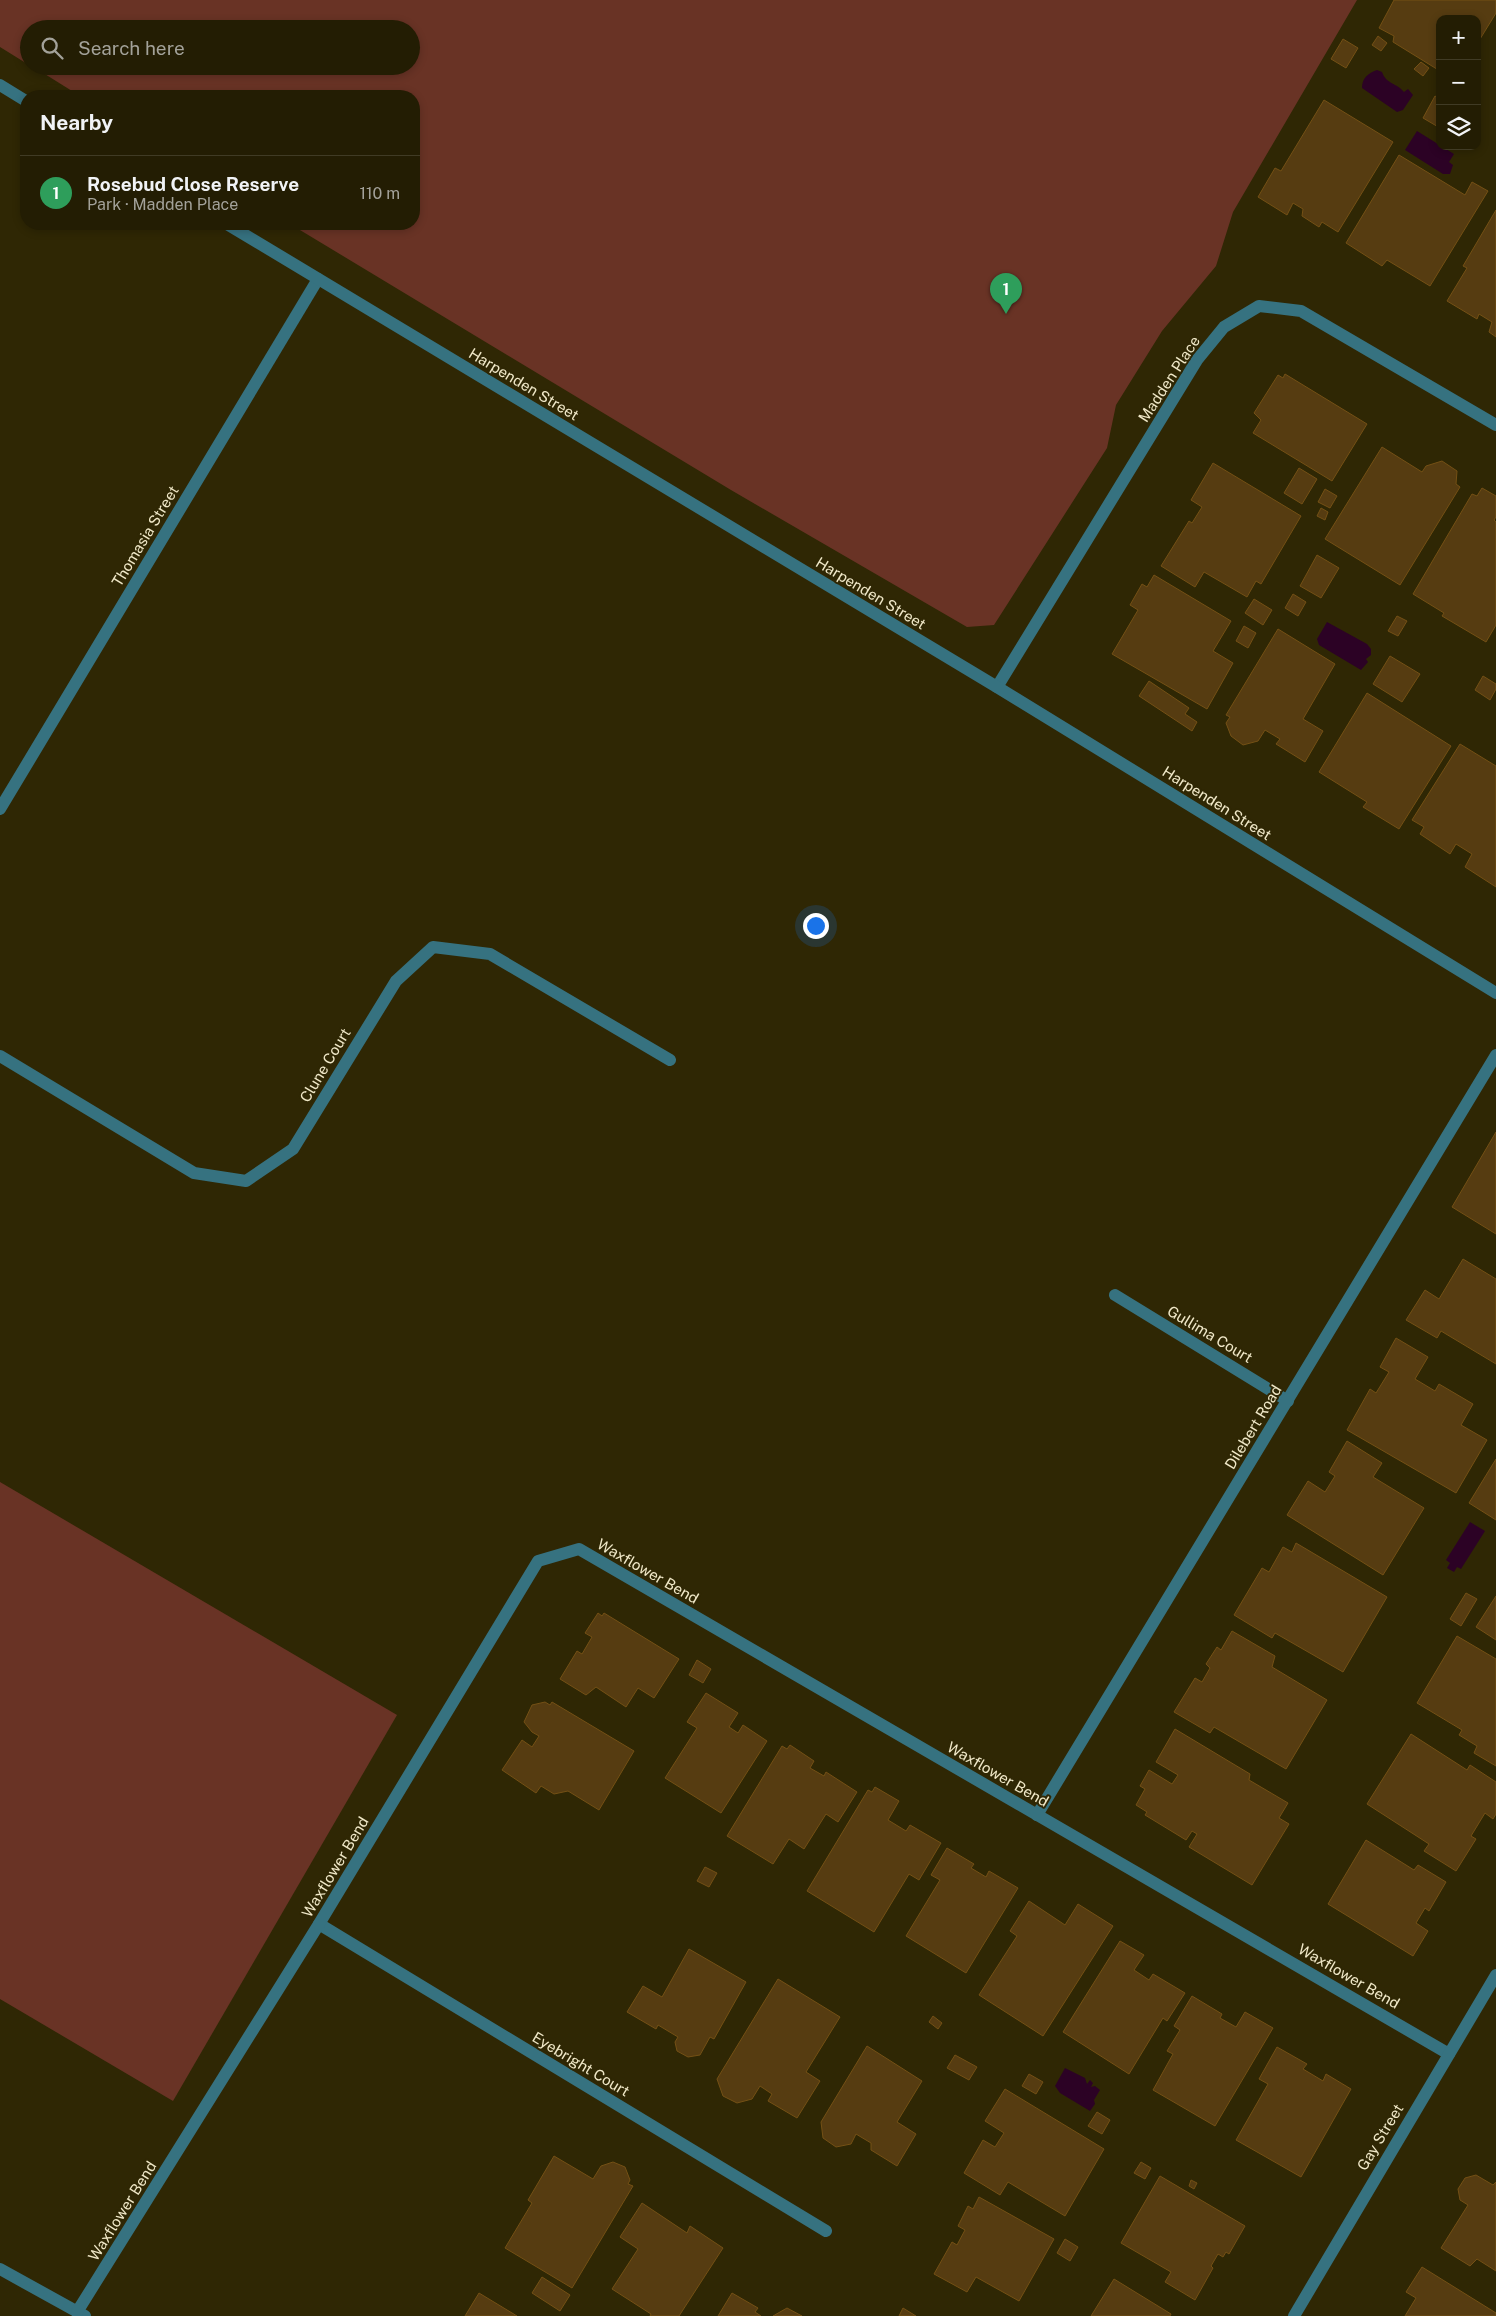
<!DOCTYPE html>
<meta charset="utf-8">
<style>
:root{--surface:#231d03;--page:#2b260d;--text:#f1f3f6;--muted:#a3a29a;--line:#403b25;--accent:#b45309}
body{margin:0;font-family:"Public Sans",sans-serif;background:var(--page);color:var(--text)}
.controls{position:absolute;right:15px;top:15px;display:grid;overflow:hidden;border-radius:10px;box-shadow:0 2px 8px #0003}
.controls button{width:45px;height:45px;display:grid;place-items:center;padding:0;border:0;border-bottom:1px solid var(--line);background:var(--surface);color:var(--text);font:25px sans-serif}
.you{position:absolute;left:815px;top:925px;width:18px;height:18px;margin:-12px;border:4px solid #fff;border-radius:50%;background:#1a73e8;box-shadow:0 0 0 8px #1a73e833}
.badge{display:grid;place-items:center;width:32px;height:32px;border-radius:50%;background:var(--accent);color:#fff;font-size:16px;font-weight:700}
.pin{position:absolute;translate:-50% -41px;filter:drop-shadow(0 1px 2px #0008)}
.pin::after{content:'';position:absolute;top:26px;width:18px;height:15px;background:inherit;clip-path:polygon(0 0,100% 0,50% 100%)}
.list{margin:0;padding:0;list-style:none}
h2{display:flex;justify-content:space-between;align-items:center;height:65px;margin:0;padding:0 20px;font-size:21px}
h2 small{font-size:16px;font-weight:400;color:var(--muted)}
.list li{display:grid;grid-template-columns:32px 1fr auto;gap:15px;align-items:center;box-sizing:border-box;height:75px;padding:0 20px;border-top:1px solid var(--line)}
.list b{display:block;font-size:19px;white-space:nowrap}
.list p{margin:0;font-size:16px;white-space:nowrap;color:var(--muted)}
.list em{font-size:16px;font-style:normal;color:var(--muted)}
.icon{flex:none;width:28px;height:28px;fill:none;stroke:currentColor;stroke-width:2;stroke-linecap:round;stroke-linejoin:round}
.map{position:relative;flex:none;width:1496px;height:2316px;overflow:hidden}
.search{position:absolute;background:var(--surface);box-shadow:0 2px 8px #0003;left:20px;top:20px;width:400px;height:55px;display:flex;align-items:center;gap:12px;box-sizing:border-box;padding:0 18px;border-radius:28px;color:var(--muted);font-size:19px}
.panel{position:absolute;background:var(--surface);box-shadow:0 2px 8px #0003;left:20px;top:90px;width:400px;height:140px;border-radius:20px}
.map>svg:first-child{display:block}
</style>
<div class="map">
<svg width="1496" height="2316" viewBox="0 0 1496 2316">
<rect width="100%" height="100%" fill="#2f2704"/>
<!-- green -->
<g fill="#693325">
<path d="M 0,0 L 1357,0 L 1233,212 L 1216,266 L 1162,331 L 1116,405 L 1107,448 L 994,625 L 967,627 L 731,490 L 290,224 L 414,224 L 414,96 L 80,96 L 32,66 L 411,66 L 411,29 L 29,29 L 29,65 L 0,47 Z"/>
<path d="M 0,1482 L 397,1715 L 173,2101 L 0,1999 Z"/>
</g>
<!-- water -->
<g fill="#2c0225">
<path d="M 1377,70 L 1382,72 C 1386,84 1397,83 1404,92 L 1408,89 L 1413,95 L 1403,110 L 1397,112 L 1362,88 C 1362,78 1368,73 1377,70 Z"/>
<path d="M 1417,131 L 1454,154 L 1449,162 L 1453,165 L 1450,174 L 1443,174 L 1405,150 Z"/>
<path d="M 1327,622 L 1367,644 L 1371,649 L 1371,655 L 1366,659 L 1368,662 L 1361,670 L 1319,645 L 1317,639 Z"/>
<path d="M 1470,1522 L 1485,1531 L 1461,1569 L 1457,1567 L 1454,1572 L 1447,1568 L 1450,1563 L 1446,1560 Z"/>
<path d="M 1065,2068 L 1085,2078 L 1087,2084 L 1090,2080 L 1093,2083 L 1091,2087 L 1095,2086 L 1100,2090 L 1094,2100 L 1095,2104 L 1090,2111 L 1060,2093 L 1055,2086 Z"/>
</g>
<!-- building -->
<g fill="#563c11" stroke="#745015">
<path d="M 1394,0 L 1496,0 L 1496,13 L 1477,44 L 1477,19 L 1440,19 L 1440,71 L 1393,42 L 1394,36 L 1379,28 Z"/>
<path d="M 1378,36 L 1387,43 L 1381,51 L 1372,45 Z"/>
<path d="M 1343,39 L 1358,48 L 1346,68 L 1331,59 Z"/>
<path d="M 1421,62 L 1429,68 L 1423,76 L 1414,69 Z"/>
<path d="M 1435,96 L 1440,99 L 1440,128 L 1423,118 Z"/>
<path d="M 1324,100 L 1393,142 L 1338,232 L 1322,222 L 1319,227 L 1302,216 L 1303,209 L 1293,203 L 1287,215 L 1258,197 L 1275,168 L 1281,171 Z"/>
<path d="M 1399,155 L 1465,195 L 1472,182 L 1488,191 L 1430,286 L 1387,260 L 1382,266 L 1346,243 Z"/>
<path d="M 1496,210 L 1496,337 L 1489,332 L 1492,322 L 1479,314 L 1477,319 L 1447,301 L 1467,268 L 1463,266 Z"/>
<path d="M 1285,374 L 1367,424 L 1332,481 L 1253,433 L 1261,420 L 1254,413 L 1278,375 L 1283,378 Z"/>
<path d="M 1382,447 L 1422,472 L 1426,466 L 1442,461 L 1457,471 L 1456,484 L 1460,487 L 1400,585 L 1325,539 Z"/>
<path d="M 1213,463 L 1301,516 L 1261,584 L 1256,581 L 1247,597 L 1204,572 L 1195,587 L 1161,566 L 1189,521 L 1192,523 L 1202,507 L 1191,500 Z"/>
<path d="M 1299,468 L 1317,479 L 1302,504 L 1284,493 Z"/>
<path d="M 1482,488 L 1496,496 L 1496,517 L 1494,520 L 1496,522 L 1496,625 L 1486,642 L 1442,616 L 1444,613 L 1413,594 L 1472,494 L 1477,496 Z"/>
<path d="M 1325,489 L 1337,496 L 1330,508 L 1318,502 Z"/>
<path d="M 1321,508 L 1328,512 L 1325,520 L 1317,516 Z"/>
<path d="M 1317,555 L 1339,568 L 1321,598 L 1300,586 Z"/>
<path d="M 1154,575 L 1231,621 L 1213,651 L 1233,663 L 1207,709 L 1112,654 L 1138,610 L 1130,605 L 1142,584 L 1147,587 Z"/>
<path d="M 1293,594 L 1306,602 L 1298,616 L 1285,608 Z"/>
<path d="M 1254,599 L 1272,610 L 1263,625 L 1245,613 Z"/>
<path d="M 1397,616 L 1407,621 L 1398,636 L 1388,631 Z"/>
<path d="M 1244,626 L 1256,633 L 1248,648 L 1236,641 Z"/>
<path d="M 1278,629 L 1335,664 L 1303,719 L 1323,731 L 1305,762 L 1276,744 L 1280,739 L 1265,730 L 1258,741 L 1243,745 L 1231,736 L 1226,723 L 1230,717 L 1226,715 Z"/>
<path d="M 1390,656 L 1420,674 L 1402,702 L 1373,684 Z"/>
<path d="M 1483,676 L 1496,684 L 1496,689 L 1490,700 L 1475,690 Z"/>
<path d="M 1149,681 L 1189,708 L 1185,714 L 1197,722 L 1192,731 L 1139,696 Z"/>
<path d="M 1367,693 L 1451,746 L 1399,829 L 1363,807 L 1367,802 L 1319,772 Z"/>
<path d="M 1460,744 L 1496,766 L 1496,887 L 1465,867 L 1472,854 L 1456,844 L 1450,854 L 1420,834 L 1424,827 L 1412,820 Z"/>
<path d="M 1496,1132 L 1496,1234 L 1452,1207 Z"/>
<path d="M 1463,1259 L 1496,1279 L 1496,1364 L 1441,1331 L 1437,1338 L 1406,1320 L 1425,1290 L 1439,1299 Z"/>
<path d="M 1396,1338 L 1428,1357 L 1415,1379 L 1435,1391 L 1439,1384 L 1473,1404 L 1461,1425 L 1487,1440 L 1456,1493 L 1347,1430 L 1370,1389 L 1376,1393 L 1389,1372 L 1380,1367 Z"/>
<path d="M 1347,1441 L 1382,1463 L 1373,1477 L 1424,1508 L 1383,1575 L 1287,1515 L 1308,1481 L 1325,1492 L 1335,1476 L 1329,1472 Z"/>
<path d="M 1496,1459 L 1496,1520 L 1469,1503 Z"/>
<path d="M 1296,1543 L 1387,1597 L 1343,1672 L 1275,1633 L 1272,1638 L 1234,1615 L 1262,1568 L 1269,1572 L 1283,1547 L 1292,1552 Z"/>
<path d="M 1466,1593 L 1477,1599 L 1461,1626 L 1450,1619 Z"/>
<path d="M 1496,1596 L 1496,1640 L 1476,1627 Z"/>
<path d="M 598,1613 L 602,1616 L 604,1613 L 679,1659 L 654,1698 L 638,1688 L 626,1707 L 596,1687 L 586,1695 L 560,1679 L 577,1651 L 582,1654 L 592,1637 L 585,1633 Z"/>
<path d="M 1232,1631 L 1275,1656 L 1272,1667 L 1327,1700 L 1286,1769 L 1214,1727 L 1210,1733 L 1174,1712 L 1195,1678 L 1202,1682 L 1210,1668 L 1206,1664 L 1217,1647 L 1221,1650 Z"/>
<path d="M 1457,1636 L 1496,1659 L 1496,1766 L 1474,1753 L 1477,1746 L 1459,1735 L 1462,1730 L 1417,1703 Z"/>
<path d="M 697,1660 L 711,1669 L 703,1683 L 689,1675 Z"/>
<path d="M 706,1693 L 738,1713 L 729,1727 L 738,1733 L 743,1725 L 767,1741 L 721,1813 L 665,1778 L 697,1728 L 687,1722 Z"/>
<path d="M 545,1702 L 550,1705 L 552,1702 L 634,1751 L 599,1810 L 568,1791 L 554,1794 L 541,1786 L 536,1793 L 502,1770 L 522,1740 L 532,1747 L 539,1736 L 532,1732 L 524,1722 L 532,1705 Z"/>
<path d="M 1175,1729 L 1250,1774 L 1249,1780 L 1288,1803 L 1279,1818 L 1289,1824 L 1252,1885 L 1189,1847 L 1197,1834 L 1192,1831 L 1186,1840 L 1145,1815 L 1147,1812 L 1136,1805 L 1145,1789 L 1140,1786 L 1149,1770 L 1172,1784 L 1178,1775 L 1156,1762 Z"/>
<path d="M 1411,1734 L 1467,1770 L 1470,1765 L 1496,1782 L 1496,1814 L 1493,1819 L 1485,1813 L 1471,1836 L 1476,1839 L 1456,1871 L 1424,1851 L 1429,1844 L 1367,1804 Z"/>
<path d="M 790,1745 L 814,1761 L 810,1768 L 824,1776 L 826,1772 L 857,1792 L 838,1822 L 826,1814 L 804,1849 L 789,1839 L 773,1864 L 727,1836 L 782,1746 L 787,1749 Z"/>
<path d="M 875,1787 L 899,1801 L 888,1820 L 906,1831 L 910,1825 L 941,1843 L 919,1880 L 909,1874 L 874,1932 L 807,1891 L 868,1790 L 872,1792 Z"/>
<path d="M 1366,1840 L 1414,1870 L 1418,1865 L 1446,1882 L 1429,1911 L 1425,1908 L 1416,1923 L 1428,1931 L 1413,1956 L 1328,1904 Z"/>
<path d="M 947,1848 L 974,1864 L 971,1868 L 986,1877 L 989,1871 L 1018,1888 L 966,1973 L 906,1936 L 940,1880 L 931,1875 Z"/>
<path d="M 705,1867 L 717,1873 L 709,1887 L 697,1881 Z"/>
<path d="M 1029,1901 L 1065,1925 L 1078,1904 L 1113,1926 L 1043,2036 L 979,1995 L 1017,1936 L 1010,1931 Z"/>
<path d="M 1120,1941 L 1144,1955 L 1134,1970 L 1149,1980 L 1153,1974 L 1185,1993 L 1167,2021 L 1163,2018 L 1129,2074 L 1063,2032 Z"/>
<path d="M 689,1949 L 746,1982 L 714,2039 L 710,2037 L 700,2055 L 688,2057 L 677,2051 L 675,2042 L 678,2037 L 658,2025 L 656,2029 L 627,2012 L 643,1986 L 662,1997 Z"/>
<path d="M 778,1979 L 840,2017 L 806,2072 L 820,2081 L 797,2118 L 768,2101 L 772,2094 L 760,2086 L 752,2099 L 737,2103 L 723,2096 L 717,2079 Z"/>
<path d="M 1192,1996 L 1222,2014 L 1220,2018 L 1236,2027 L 1245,2012 L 1273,2028 L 1215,2126 L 1153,2090 L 1173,2054 L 1167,2051 L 1180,2030 L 1174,2026 Z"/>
<path d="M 933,2016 L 942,2023 L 938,2029 L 929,2022 Z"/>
<path d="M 867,2046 L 922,2081 L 897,2122 L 916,2134 L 897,2166 L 871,2150 L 871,2143 L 856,2134 L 851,2144 L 836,2147 L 823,2138 L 821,2122 Z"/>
<path d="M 1277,2047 L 1307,2064 L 1303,2069 L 1323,2081 L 1326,2074 L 1351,2089 L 1301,2177 L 1236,2140 L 1268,2084 L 1259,2079 Z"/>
<path d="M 955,2055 L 977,2067 L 969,2080 L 947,2068 Z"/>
<path d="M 1029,2074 L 1043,2082 L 1036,2094 L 1022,2086 Z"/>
<path d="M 1005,2089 L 1104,2149 L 1065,2216 L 1008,2182 L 1000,2195 L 964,2173 L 983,2140 L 995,2147 L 1004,2133 L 985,2121 Z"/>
<path d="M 1097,2112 L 1110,2120 L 1102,2134 L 1088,2126 Z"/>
<path d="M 554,2156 L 593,2179 L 601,2166 L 613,2162 L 625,2167 L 630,2180 L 628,2184 L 633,2186 L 572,2288 L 505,2248 L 532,2203 L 528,2200 Z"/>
<path d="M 1141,2162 L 1151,2168 L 1145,2179 L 1134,2173 Z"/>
<path d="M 1476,2175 L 1493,2185 L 1496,2182 L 1496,2271 L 1477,2259 L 1470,2266 L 1441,2248 L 1468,2205 L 1460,2200 L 1458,2189 L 1465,2178 Z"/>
<path d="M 1160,2176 L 1245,2226 L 1229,2254 L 1226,2252 L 1223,2257 L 1218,2254 L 1211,2266 L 1213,2268 L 1195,2300 L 1165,2282 L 1171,2272 L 1121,2243 Z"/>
<path d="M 1191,2180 L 1197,2183 L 1194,2189 L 1189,2186 Z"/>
<path d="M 979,2197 L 1054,2239 L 1019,2301 L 976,2277 L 967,2292 L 934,2274 L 952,2242 L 957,2245 L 965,2230 L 958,2226 L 968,2206 L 973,2209 Z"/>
<path d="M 642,2203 L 687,2233 L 690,2226 L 723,2248 L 679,2316 L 650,2316 L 651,2314 L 612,2289 L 638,2249 L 620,2237 Z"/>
<path d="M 1065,2239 L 1078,2247 L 1070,2261 L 1057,2253 Z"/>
<path d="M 1422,2267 L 1496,2313 L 1496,2316 L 1405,2316 L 1416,2298 L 1406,2292 Z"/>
<path d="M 542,2277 L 570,2295 L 560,2311 L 532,2293 Z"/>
<path d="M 1114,2279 L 1171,2314 L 1170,2316 L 1091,2316 Z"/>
<path d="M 479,2293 L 517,2316 L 465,2316 Z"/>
<path d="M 732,2293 L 758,2308 L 755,2312 L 761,2316 L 718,2316 Z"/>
<path d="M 787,2308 L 802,2316 L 773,2316 Z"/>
<path d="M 903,2308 L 916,2316 L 899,2316 Z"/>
</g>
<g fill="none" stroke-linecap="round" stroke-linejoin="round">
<!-- minor -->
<g stroke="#367280" stroke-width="12">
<path d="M 997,687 L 1197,360 L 1224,327 L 1259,306 L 1301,311 L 1496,425"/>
<path d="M 0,809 L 318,279"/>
<path d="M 0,1056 L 194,1173 L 246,1181 L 293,1149 L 396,981 L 433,947 L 490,954 L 670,1060"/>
<path d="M 1115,1295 L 1288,1401"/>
<path d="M 1037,1815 L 1496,1055"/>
<path d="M 319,1924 L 826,2231"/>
<path d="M 0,2269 L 85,2316"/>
<path d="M 77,2312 L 319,1924 L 538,1561 L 579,1549 L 1449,2054"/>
</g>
<!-- tertiary -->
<g stroke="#367280" stroke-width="12">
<path d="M 0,85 L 26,101"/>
<path d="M 227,224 L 997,687 L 1496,993"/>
<path d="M 1294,2316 L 1496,1975"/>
</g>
</g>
<g text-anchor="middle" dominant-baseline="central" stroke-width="4" stroke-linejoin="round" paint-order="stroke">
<!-- street labels -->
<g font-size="15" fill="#f0e8c8" stroke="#2f2704">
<text transform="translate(1169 379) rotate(-57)">Madden Place</text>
<text transform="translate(524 384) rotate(31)">Harpenden Street</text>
<text transform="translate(145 536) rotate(-59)">Thomasia Street</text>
<text transform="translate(871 593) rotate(31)">Harpenden Street</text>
<text transform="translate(1217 803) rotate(32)">Harpenden Street</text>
<text transform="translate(325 1065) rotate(-59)">Clune Court</text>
<text transform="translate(1210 1334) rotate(31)">Gullima Court</text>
<text transform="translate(1253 1427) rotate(-59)">Dilebert Road</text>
<text transform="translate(648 1571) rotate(30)">Waxflower Bend</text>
<text transform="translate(998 1774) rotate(30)">Waxflower Bend</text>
<text transform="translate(335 1867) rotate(-59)">Waxflower Bend</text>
<text transform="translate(1349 1976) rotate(30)">Waxflower Bend</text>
<text transform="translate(581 2064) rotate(31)">Eyebright Court</text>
<text transform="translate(1380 2137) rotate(-59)">Gay Street</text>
<text transform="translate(122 2211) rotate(-58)">Waxflower Bend</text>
</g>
</g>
</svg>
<div class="controls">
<button>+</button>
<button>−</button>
<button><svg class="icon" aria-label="layers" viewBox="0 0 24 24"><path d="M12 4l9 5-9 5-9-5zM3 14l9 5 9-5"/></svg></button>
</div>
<div class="you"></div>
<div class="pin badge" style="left:1006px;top:314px;background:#2e9e5b">1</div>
<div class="search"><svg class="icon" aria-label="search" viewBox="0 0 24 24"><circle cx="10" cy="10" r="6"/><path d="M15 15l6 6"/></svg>Search here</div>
<section class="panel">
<h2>Nearby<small></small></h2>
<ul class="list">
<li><span class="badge" style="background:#2e9e5b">1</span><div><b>Rosebud Close Reserve</b><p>Park · Madden Place</p></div><em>110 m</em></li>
</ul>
</section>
</div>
